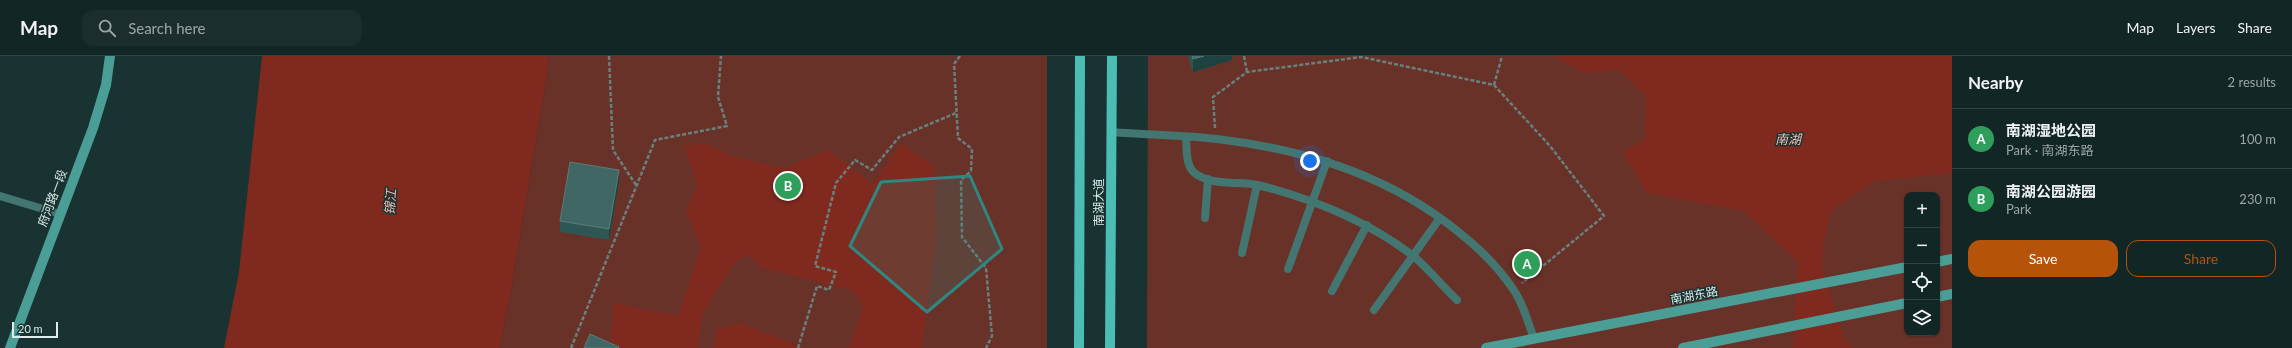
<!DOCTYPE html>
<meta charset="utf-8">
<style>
:root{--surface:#122625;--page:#1b2e2d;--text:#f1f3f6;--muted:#9ca5a7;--line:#314342;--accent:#b45309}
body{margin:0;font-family:Lato,"Noto Sans SC",sans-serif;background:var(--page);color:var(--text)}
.controls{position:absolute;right:12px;bottom:12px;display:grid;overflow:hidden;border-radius:8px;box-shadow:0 1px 3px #0004}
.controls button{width:36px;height:36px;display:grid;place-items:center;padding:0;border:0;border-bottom:1px solid var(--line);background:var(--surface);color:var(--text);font:20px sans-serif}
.scale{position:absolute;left:12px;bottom:10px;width:46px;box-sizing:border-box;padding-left:4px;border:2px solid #ddecea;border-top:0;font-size:11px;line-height:14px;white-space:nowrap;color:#ddecea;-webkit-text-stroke:3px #183331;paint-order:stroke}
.you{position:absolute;left:1310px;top:105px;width:14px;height:14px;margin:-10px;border:3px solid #fff;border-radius:50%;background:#1a73e8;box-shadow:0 0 0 6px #1a73e833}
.badge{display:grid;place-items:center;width:26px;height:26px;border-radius:50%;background:var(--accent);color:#fff;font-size:13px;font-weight:700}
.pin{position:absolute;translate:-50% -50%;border:2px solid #fff;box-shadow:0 1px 4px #0006}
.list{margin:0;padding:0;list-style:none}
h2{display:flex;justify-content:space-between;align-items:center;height:52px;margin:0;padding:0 16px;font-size:17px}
h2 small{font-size:13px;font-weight:400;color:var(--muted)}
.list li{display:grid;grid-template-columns:26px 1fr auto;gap:12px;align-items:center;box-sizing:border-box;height:60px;padding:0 16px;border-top:1px solid var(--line)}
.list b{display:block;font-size:15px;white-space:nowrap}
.list p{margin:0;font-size:13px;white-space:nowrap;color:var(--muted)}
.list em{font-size:13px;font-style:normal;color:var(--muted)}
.actions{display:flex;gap:8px;padding:12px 16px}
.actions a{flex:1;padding:9px 0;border:1px solid var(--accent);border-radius:12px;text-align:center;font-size:14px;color:var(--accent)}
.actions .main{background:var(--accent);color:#fff}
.icon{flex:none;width:22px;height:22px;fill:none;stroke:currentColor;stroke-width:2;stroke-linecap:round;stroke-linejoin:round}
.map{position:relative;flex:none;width:1952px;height:292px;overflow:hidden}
header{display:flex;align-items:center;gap:24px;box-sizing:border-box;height:56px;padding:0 20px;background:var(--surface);border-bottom:1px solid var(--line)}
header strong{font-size:19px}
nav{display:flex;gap:22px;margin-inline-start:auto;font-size:14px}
.search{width:280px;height:36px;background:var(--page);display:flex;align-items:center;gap:10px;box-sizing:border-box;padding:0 14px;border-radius:12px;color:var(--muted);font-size:15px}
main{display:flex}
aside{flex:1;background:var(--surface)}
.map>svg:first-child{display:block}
</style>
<header>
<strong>Map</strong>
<div class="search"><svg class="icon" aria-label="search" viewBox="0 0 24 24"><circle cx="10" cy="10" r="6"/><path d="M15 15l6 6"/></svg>Search here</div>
<nav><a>Map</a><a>Layers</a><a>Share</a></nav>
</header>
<main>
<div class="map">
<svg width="1952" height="292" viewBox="0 0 1952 292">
<rect width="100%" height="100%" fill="#183331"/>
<!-- green -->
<g fill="#693229" fill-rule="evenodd">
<path d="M 549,0 L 1047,0 L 1047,292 L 500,292 L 510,241 L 547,20 Z"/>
<path d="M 1148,0 L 1952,0 L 1952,292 L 1147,292 ZM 1907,139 L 1937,139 L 1937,277 L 1907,277 Z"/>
</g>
<!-- water -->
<g fill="#802a1f">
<path d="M 262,0 L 549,0 L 547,20 L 510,241 L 500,292 L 224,292 L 239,216 Z"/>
<path d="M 1554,0 L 1952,0 L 1952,117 L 1875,125 L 1832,154 L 1823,186 L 1822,213 L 1845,284 L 1853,292 L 1793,292 L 1798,206 L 1744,155 L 1647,137 L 1623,96 L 1645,83 L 1646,40 L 1619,14 L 1583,17 Z"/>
<path d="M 704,87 L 735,101 L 785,112 L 828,94 L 873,128 L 901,88 L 934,110 L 937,173 L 922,292 L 847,292 L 851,288 L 863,250 L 852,234 L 762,212 L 749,199 L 735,206 L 703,256 L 698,292 L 614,292 L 610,290 L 614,247 L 678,260 L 701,191 L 686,155 L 697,129 L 685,90 Z"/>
<path d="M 741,267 L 803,292 L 714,292 L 716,273 Z"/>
</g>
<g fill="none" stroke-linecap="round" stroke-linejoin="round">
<!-- path -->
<g stroke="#69807e" stroke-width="2.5" stroke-dasharray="4 2" stroke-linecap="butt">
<path d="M 609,0 L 613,94 L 636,129"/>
<path d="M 960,0 L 954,8 L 958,82 L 972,93 L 971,115 L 961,124 L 962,181 L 986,212 L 992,280 L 986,292"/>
<path d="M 1244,0 L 1247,16"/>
<path d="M 1494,29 L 1502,0"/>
<path d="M 1215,72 L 1213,41 L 1247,16 L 1361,1 L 1494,29 L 1550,90 L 1604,160 L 1522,227"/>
<path d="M 571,292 L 655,84 L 727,70 L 718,41 L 721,0"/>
<path d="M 798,292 L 817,230 L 829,234 L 836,216 L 815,210 L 836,127 L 855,104 L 872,114 L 899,81 L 956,57"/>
</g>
<!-- lane -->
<g stroke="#447671" stroke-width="8">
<path d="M 1112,76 C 1147,79 1182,79 1217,83 C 1300,93 1379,116 1447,167 C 1472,186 1495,206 1513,233 C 1523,247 1528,266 1534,283"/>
<path d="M 1186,81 C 1187,92 1185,111 1196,118 C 1213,130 1239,125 1258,129 C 1313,143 1367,165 1412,199 C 1428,212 1442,230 1457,244"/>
<path d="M 0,140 L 60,158"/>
<path d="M 1205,162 L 1208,123"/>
<path d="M 1242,197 L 1257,129"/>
<path d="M 1288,213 L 1327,105"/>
<path d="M 1332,235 L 1367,169"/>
<path d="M 1374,254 L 1440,162"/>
</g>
<!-- secondary -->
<g stroke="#4a9e96" stroke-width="10">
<path d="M 1937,206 L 1952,203"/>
<path d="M 1937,241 L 1952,238"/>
<path d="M 10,292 L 93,72 L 106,29 L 110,0"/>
<path d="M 1486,292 L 1907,211"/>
<path d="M 1683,292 L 1907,247"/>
</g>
<!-- primary -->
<g stroke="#4cbdb4" stroke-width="10">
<path d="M 1079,292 L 1080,0"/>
<path d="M 1110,292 L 1112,0"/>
</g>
</g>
<!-- wall -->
<g fill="#2e5753">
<path d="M 1188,0 L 1232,0 L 1232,4 L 1193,16 Z"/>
<path d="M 619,125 L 609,184 L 560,176 L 560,165 Z"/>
</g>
<!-- shaded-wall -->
<g fill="#1d423f">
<path d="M 1204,0 L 1232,0 L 1232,4 L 1193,16 L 1193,3 Z"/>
<path d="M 619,114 L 619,125 L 609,184 L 609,173 Z"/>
</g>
<!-- building -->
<g fill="#416764" stroke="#597c79">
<path d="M 1192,0 L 1204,0 L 1193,3 Z"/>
<path d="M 570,106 L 619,114 L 609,173 L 560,165 Z"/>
<path d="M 590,278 L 619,291 L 618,292 L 584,292 Z"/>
</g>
<!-- marked area -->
<path fill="#2e8881" fill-opacity="0.2" stroke="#2e8881" stroke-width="3" stroke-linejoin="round" d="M 970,120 L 1002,193 L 927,256 L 850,190 L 881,126 Z"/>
<g text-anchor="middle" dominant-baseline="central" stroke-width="3" stroke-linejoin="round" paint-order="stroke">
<!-- street labels -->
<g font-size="12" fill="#ddecea" stroke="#183331">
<text transform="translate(52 142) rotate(-69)">府河路一段</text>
<text transform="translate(1098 146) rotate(-90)">南湖大道</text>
<text transform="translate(1694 239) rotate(-11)">南湖东路</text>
</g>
<!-- water labels -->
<g font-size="13" font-style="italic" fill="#f2bfb6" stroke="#183331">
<text x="1788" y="83">南湖</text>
<text transform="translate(390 146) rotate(-86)">锦江</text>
</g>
</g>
</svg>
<div class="controls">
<button>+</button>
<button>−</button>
<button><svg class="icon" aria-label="locate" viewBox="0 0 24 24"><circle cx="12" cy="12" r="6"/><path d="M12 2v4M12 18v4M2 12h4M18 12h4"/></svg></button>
<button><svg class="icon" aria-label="layers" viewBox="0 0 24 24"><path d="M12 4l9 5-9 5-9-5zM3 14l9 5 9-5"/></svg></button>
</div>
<div class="scale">20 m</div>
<div class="you"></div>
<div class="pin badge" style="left:1527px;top:208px;background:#2e9e5b">A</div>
<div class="pin badge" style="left:788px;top:130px;background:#2e9e5b">B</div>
</div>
<aside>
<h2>Nearby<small>2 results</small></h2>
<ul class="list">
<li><span class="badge" style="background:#2e9e5b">A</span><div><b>南湖湿地公园</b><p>Park · 南湖东路</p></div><em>100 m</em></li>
<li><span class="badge" style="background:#2e9e5b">B</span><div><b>南湖公园游园</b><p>Park</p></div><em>230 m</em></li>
</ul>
<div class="actions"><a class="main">Save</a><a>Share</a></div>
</aside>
</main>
